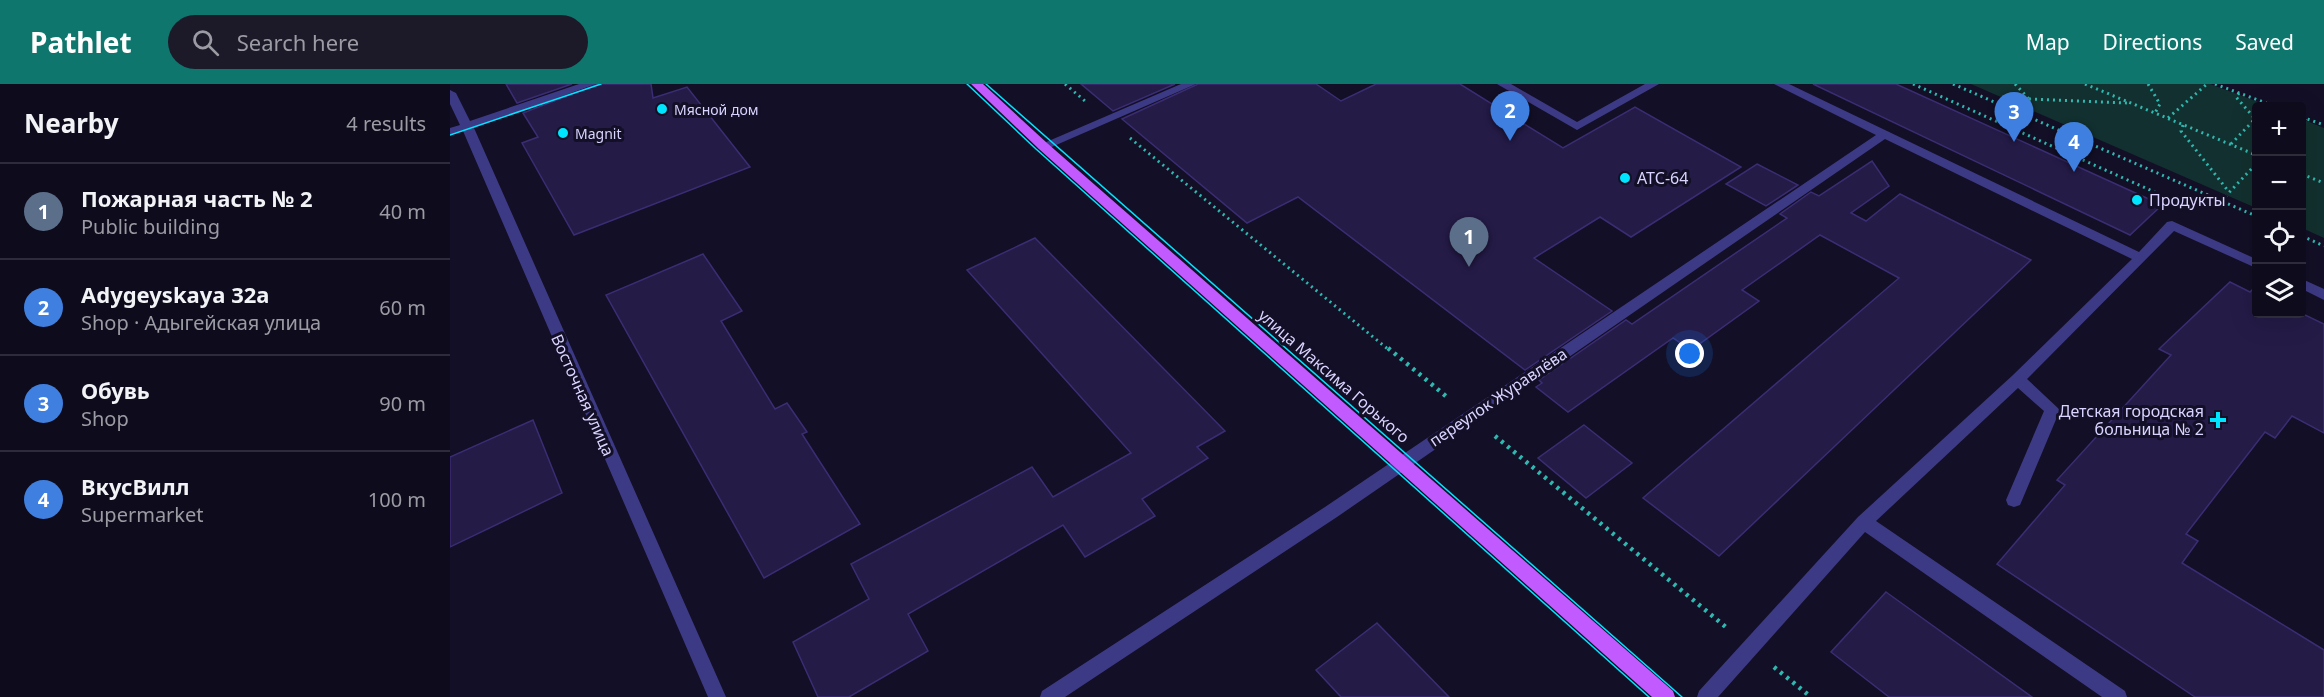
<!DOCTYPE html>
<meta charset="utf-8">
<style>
:root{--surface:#0e0b1c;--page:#1c1929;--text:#f1f3f6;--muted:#9b9ba3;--line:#2e2b3b;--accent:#0f766e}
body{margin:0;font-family:"Noto Sans",sans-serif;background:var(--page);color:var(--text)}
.controls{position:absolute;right:18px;top:18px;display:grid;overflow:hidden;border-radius:6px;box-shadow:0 6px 24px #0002}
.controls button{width:54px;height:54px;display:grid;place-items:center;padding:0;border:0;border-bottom:2px solid var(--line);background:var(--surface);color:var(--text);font:30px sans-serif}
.you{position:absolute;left:1240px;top:270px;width:21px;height:21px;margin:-15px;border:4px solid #fff;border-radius:50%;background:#1a73e8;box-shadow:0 0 0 9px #1a73e833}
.badge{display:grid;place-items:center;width:39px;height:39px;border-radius:50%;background:var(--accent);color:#fff;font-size:20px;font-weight:700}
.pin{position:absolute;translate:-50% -50px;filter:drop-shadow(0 2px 3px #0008)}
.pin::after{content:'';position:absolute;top:32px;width:21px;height:18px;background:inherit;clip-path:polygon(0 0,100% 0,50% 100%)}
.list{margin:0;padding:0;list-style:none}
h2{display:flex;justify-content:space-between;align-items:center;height:78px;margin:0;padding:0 24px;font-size:26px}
h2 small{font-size:20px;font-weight:400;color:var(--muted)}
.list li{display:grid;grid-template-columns:39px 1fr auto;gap:18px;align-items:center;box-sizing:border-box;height:96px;padding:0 24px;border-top:2px solid var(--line)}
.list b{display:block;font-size:22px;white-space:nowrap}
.list p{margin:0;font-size:20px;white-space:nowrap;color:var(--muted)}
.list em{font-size:20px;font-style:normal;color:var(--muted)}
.icon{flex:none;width:33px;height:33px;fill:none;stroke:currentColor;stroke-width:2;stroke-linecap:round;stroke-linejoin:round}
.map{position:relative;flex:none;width:1874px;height:613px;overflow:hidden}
header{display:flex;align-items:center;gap:36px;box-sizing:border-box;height:84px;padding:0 30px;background:var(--accent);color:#fff}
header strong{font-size:28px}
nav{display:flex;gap:33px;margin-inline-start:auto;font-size:21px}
.search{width:420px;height:54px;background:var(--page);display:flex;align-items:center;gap:15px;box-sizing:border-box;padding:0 21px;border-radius:33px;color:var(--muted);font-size:22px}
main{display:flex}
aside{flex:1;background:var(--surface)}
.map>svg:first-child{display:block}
</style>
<header>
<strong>Pathlet</strong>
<div class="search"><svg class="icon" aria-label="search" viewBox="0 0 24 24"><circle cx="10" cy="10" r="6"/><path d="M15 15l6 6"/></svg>Search here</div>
<nav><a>Map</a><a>Directions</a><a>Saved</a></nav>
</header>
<main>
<aside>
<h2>Nearby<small>4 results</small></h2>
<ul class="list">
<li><span class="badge" style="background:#5c6f8a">1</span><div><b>Пожарная часть № 2</b><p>Public building</p></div><em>40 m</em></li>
<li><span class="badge" style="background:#3f7fe0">2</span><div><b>Adygeyskaya 32а</b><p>Shop · Адыгейская улица</p></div><em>60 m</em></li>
<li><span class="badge" style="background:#3f7fe0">3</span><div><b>Обувь</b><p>Shop</p></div><em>90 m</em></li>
<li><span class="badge" style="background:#3f7fe0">4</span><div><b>ВкусВилл</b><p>Supermarket</p></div><em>100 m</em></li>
</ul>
</aside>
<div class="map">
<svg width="1874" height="613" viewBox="0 0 1874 613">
<rect width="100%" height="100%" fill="#130f26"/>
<!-- green -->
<g fill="#12302f">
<path d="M 1521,0 L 1760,0 L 1819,22 L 1806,22 L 1806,124 Z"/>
<path d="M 1852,35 L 1874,44 L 1874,154 L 1852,144 Z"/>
</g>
<!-- building -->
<g fill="#241b47" stroke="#3b2d73" stroke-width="1.5">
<path d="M 56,0 L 122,0 L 67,19 Z"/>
<path d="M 148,0 L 201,0 L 203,14 L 237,3 L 300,83 L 124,151 L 72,59 L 88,53 L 73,29 Z"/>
<path d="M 631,0 L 725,0 L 663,27 Z"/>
<path d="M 748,0 L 866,0 L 891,17 L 926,0 L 1010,0 L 1113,64 L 1185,23 L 1291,83 L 1181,153 L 1150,133 L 1084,174 L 1162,227 L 1075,286 L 848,113 L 797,139 L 672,35 Z"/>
<path d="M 1363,0 L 1446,0 L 1712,121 L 1680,151 Z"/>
<path d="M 1422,77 L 1439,102 L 1401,129 L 1416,137 L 1450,110 L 1581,176 L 1269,472 L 1193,414 L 1449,194 L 1370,151 L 1292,206 L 1309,217 L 1241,266 L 1223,254 L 1118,328 L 1086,303 L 1092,299 L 1089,296 L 1176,236 L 1182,240 L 1337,134 L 1330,130 L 1361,108 L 1369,112 Z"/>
<path d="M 1307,80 L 1348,101 L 1316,122 L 1276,100 Z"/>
<path d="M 585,154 L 775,347 L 747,363 L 758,374 L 692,415 L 705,432 L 635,473 L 613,441 L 458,530 L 478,567 L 399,613 L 368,613 L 343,558 L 419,515 L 401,480 L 582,383 L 603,413 L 681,369 L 517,186 Z"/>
<path d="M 253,170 L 292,227 L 271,237 L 325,325 L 337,319 L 357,348 L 352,350 L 410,440 L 314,494 L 156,211 Z"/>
<path d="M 1780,198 L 1800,208 L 1803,205 L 1806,206 L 1806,230 L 1851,229 L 1874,240 L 1874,349 L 1842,332 L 1825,354 L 1815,348 L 1736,450 L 1748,457 L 1732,479 L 1874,566 L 1874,613 L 1745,613 L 1547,480 L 1615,401 L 1607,396 L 1721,271 L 1709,265 Z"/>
<path d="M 83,336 L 112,409 L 0,463 L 0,373 Z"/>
<path d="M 1134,341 L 1182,379 L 1136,414 L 1088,374 Z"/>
<path d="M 1436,508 L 1582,613 L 1439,613 L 1381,568 Z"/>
<path d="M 927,539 L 999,613 L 891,613 L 866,586 Z"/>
</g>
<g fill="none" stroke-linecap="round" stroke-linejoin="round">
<!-- path-far1 -->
<g stroke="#2fb8b0" stroke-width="3" stroke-dasharray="2 4" stroke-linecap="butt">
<path d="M 615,0 L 635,17"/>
<path d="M 1463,0 L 1718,114"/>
<path d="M 1503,0 L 1806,132"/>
<path d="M 1565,0 L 1579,15 L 1566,27"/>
<path d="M 1635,0 L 1806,71"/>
<path d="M 1698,0 L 1710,20 L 1705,29"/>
<path d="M 1765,0 L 1824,22"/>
<path d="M 1789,9 L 1786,13 L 1806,36"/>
<path d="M 1579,15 L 1678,19"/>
<path d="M 1852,33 L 1874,41"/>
<path d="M 1718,34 L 1757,0"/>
<path d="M 1852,40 L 1856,35"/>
<path d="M 1733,41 L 1731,47 L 1779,108"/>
<path d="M 680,54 L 939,266"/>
<path d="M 1781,60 L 1804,36"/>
<path d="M 1852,90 L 1874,99"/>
<path d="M 1771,117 L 1806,80"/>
<path d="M 1740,122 L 1752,109"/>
<path d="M 1852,152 L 1874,162"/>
</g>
<!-- path -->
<g stroke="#2fb8b0" stroke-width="4.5" stroke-dasharray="3 5" stroke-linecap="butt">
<path d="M 938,264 L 997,313"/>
<path d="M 1045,352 L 1277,544"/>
<path d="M 1324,583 L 1361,613"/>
</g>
<!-- minor -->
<g fill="#3d3a85" fill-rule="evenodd">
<path d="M 129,0 L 146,0 L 24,44 L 276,613 L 258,613 L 13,47 L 0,51 L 0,44 L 10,41 L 0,20 L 0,6 L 6,9 L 20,37 Z"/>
<path d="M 731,0 L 746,0 L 597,65 L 589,65 L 587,62 Z"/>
<path d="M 1047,0 L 1061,0 L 1127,38 L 1195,0 L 1209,0 L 1127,46 Z"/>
<path d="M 1324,0 L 1339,0 L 1689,168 L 1717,138 L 1722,137 L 1806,175 L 1806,184 L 1724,147 L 1577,295 L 1610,326 L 1570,421 L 1564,423 L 1558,421 L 1556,416 L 1594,327 L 1568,304 L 1426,437 L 1675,607 L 1677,613 L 1652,613 L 1415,448 L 1268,613 L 1247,613 L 1249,607 L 1408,433 L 1563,291 L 1682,175 L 1435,55 L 887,433 L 615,613 L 590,613 L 592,607 L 875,423 L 1426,51 Z"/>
<path d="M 1852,195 L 1874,205 L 1874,216 L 1852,205 Z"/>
</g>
<!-- major -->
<path fill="#c25bff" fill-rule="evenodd" d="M 521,0 L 533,0 L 597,59 L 1223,607 L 1225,613 L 1202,613 L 589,65 Z"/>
<!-- tram -->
<g stroke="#00e5ff" stroke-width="1.5">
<path d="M 517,0 L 586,65 L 1199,613"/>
<path d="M 536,0 L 1232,613"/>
<path d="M 0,51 L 151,0"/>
</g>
</g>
<!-- markers -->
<g fill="#00e5ff" stroke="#130f26" stroke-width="2">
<circle cx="212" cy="25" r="6"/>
<circle cx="113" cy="49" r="6"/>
<circle cx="1175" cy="94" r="6"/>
<circle cx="1687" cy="116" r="6"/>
<path d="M1765 327h6v6h6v6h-6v6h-6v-6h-6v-6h6z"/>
</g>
<g text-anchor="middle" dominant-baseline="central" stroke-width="6" stroke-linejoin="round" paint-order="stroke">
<!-- far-poi labels -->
<g font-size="14" fill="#d9d4ff" stroke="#130f26" text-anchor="start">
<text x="224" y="25">Мясной дом</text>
<text x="125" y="49">Magnit</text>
</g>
<!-- poi labels -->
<g font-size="16" fill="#d9d4ff" stroke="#130f26" text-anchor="start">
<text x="1187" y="94">АТС-64</text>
<text x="1699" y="116">Продукты</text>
<text x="1754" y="327" text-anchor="end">Детская городская<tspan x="1754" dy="18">больница № 2</tspan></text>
</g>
<!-- street labels -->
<g font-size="16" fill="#d9d4ff" stroke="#130f26">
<text transform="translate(884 292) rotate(41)">улица Максима Горького</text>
<text transform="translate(133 311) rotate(66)">Восточная улица</text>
<text transform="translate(1048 313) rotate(-34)">переулок Журавлёва</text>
</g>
</g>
</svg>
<div class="controls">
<button>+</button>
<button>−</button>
<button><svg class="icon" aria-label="locate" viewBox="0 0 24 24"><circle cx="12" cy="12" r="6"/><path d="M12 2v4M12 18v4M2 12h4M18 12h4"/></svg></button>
<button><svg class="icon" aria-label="layers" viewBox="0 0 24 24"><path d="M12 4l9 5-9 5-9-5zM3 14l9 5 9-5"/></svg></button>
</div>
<div class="you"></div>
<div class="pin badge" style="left:1019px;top:183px;background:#5c6f8a">1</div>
<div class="pin badge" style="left:1060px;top:57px;background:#3f7fe0">2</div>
<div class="pin badge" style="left:1564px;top:58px;background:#3f7fe0">3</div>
<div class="pin badge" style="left:1624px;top:88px;background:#3f7fe0">4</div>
</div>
</main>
